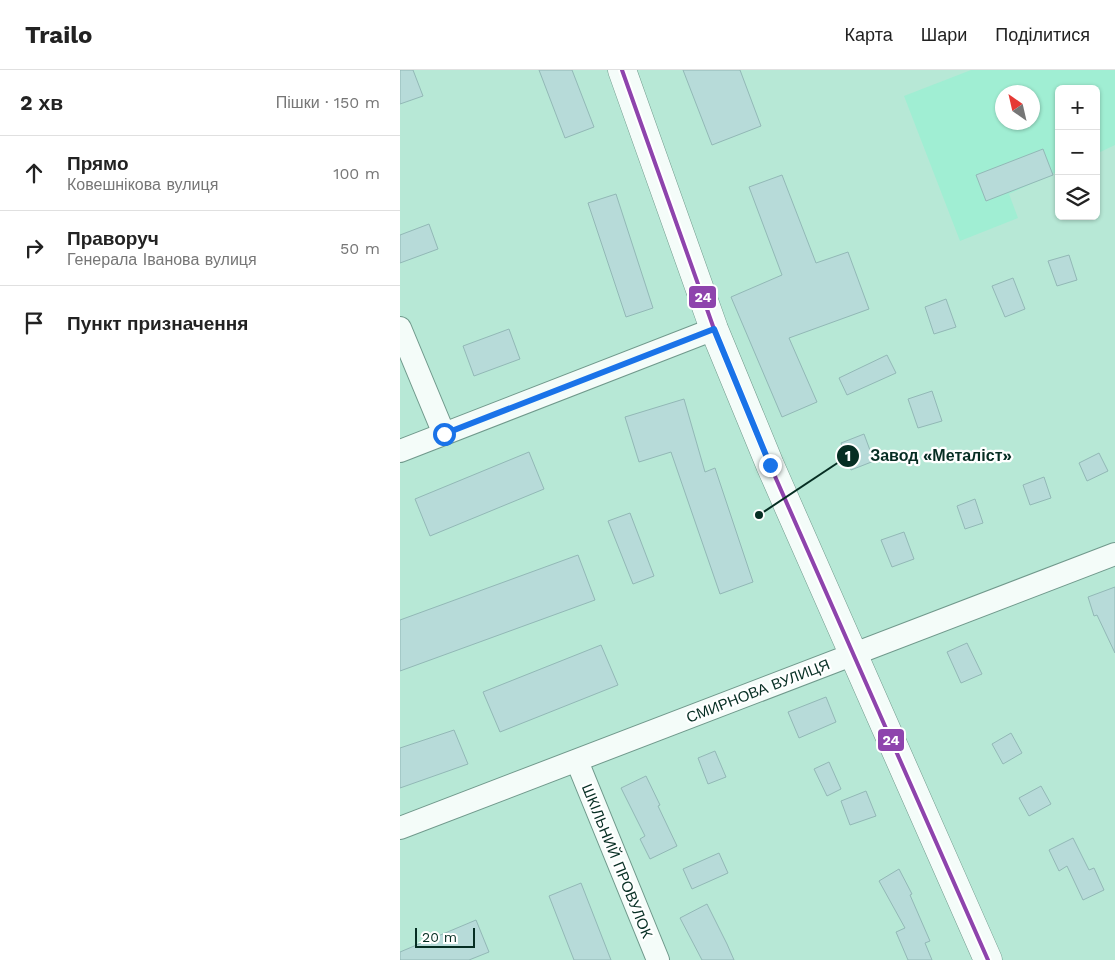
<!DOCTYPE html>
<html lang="uk">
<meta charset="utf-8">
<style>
:root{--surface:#fff;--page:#f6f6f6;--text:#222;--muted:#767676;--line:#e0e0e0}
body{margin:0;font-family:"Work Sans",sans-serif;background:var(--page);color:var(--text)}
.controls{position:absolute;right:15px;top:15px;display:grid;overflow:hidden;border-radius:8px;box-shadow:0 1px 4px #0004}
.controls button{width:45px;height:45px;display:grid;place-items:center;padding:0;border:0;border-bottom:1px solid var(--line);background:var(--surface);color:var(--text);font:25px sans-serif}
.compass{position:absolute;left:595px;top:15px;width:45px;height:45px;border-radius:50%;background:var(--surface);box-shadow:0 1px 4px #0004;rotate:326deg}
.scale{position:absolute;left:15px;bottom:12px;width:60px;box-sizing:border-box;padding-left:5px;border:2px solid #062e23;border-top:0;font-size:14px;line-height:18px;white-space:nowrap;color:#062e23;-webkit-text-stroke:4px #fff;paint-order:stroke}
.stop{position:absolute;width:15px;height:15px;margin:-11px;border:4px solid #1a73e8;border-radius:50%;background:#fff}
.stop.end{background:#1a73e8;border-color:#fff;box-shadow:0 1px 5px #0008}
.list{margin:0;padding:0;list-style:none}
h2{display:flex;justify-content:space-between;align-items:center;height:65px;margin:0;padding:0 20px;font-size:21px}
h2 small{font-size:16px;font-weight:400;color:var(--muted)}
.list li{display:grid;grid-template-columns:32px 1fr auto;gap:15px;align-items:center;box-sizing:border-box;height:75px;padding:0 20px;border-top:1px solid var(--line)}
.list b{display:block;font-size:19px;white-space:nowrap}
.list p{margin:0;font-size:16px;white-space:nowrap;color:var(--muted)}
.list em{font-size:16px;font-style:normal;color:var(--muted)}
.icon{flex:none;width:28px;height:28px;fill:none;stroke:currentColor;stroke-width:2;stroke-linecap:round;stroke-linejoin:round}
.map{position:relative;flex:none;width:715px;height:890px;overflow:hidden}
header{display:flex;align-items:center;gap:30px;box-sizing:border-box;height:70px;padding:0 25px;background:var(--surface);border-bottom:1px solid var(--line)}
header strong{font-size:24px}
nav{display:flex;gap:28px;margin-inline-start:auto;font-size:18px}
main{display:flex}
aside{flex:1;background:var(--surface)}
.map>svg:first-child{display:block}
</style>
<header>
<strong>Trailo</strong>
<nav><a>Карта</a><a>Шари</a><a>Поділитися</a></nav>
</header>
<main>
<aside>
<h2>2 хв<small>Пішки · 150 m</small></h2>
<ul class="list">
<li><svg class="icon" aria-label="ahead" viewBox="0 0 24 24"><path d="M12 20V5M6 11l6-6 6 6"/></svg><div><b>Прямо</b><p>Ковешнікова вулиця</p></div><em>100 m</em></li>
<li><svg class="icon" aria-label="right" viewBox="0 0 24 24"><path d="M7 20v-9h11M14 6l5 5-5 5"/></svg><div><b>Праворуч</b><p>Генерала Іванова вулиця</p></div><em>50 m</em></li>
<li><svg class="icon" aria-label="arrive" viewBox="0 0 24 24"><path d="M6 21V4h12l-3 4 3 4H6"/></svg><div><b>Пункт призначення</b></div></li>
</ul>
</aside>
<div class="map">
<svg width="715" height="890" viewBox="0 0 715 890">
<rect width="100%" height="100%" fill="#b7e8d6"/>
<!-- built -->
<path fill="#a0eed3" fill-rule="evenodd" d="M 571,0 L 715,0 L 715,75 L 696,84 L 696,19 L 659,19 L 659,101 L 609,124 L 618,148 L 560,171 L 504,26 ZM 602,22 L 632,22 L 632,52 L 602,52 Z"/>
<!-- building -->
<g fill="#b7dbd9" stroke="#92b8b6">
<path d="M 0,0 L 13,0 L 23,26 L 0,34 Z"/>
<path d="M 139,0 L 172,0 L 194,57 L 165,68 Z"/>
<path d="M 283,0 L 340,0 L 361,56 L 312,75 Z"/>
<path d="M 643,79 L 653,105 L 586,131 L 576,105 Z"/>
<path d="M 382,105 L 416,193 L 448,182 L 469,239 L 389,268 L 417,332 L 382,347 L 331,227 L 382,205 L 349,117 Z"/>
<path d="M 216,124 L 253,238 L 226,247 L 188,133 Z"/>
<path d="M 29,154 L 38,179 L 0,193 L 0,165 Z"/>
<path d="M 669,185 L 677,210 L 657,216 L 648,191 Z"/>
<path d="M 613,208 L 625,239 L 605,247 L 592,216 Z"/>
<path d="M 546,229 L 556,257 L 534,264 L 525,237 Z"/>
<path d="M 109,259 L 120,289 L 74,306 L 63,276 Z"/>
<path d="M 487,285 L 496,303 L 447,325 L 439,308 Z"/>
<path d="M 532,321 L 542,351 L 518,358 L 508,329 Z"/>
<path d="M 284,329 L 305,402 L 315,398 L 353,512 L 320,524 L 271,382 L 239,392 L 225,347 Z"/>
<path d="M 464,364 L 474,391 L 451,400 L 441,373 Z"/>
<path d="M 129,382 L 144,419 L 30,466 L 15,429 Z"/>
<path d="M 699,383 L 708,401 L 687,411 L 679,393 Z"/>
<path d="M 644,407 L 651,428 L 630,435 L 623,415 Z"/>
<path d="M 575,429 L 583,453 L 565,459 L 557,436 Z"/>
<path d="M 230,443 L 254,506 L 233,514 L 208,451 Z"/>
<path d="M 504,462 L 514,489 L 492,497 L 481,470 Z"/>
<path d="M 178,485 L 195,530 L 0,601 L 0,550 Z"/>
<path d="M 715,517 L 715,583 L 697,545 L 694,546 L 688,527 Z"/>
<path d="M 567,573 L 582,604 L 561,613 L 547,582 Z"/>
<path d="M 201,575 L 218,615 L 100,662 L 83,622 Z"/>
<path d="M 426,627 L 436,652 L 399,668 L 388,642 Z"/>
<path d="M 54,660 L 68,694 L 0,718 L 0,678 Z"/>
<path d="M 611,663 L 622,683 L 603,694 L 592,674 Z"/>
<path d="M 315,681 L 326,707 L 308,714 L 298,688 Z"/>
<path d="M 429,692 L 441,719 L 427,726 L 414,699 Z"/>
<path d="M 246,706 L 260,735 L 258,736 L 277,776 L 250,789 L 240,769 L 245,766 L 221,718 Z"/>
<path d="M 641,716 L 651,734 L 629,746 L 619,728 Z"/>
<path d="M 466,721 L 476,746 L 450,755 L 441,731 Z"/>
<path d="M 673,768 L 689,800 L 694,798 L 704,820 L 683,830 L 667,796 L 659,801 L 649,780 Z"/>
<path d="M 319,783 L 328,803 L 292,819 L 283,799 Z"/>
<path d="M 499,799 L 512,824 L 510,825 L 530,871 L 525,873 L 532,890 L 508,890 L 496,862 L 505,858 L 479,811 Z"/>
<path d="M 181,813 L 211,890 L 174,890 L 149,826 Z"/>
<path d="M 307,834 L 327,874 L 334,890 L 302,890 L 280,848 Z"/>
<path d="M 76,850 L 89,882 L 69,890 L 0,890 L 0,882 Z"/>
</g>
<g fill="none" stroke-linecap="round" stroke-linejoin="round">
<defs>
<g id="street">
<path d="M 0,258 L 44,364"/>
<path d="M 0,381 L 314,259"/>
<path d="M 177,691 L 258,890"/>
<path d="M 0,758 L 715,484"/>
</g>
<path id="secondary" d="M 222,0 L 314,259 L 370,395 L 588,890"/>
</defs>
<!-- street casing -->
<use href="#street" stroke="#70998c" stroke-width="24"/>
<!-- secondary casing -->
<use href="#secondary" stroke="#70998c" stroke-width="29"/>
<!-- street -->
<use href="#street" stroke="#f4fcf9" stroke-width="22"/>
<!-- secondary -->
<use href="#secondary" stroke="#f4fcf9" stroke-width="28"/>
<defs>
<path id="bus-1" d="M 222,0 L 314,259 L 370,395 L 588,890"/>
</defs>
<!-- bus-1 casing -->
<use href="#bus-1" stroke="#fff" stroke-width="8"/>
<!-- bus-1 -->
<use href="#bus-1" stroke="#8e44ad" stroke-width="4"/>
</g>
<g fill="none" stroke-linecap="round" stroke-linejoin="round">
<!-- route -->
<path stroke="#1a73e8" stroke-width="6" d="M 44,364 L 314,259 L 370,395"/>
</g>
<g text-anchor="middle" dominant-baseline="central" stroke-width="4.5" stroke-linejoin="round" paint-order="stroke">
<!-- street labels -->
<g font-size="15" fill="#062e23" stroke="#fff">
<text transform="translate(358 621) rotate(-21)">СМИРНОВА ВУЛИЦЯ</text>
<text transform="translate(217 791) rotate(68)">ШКІЛЬНИЙ ПРОВУЛОК</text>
</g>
</g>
<!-- callouts -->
<path fill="none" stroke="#062e23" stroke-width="2" d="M359 445L448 386"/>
<g fill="#062e23" stroke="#fff" stroke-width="2">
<circle cx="359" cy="445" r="5"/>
<circle cx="448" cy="386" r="12"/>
</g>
<g font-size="15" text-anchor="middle" font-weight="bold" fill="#fff">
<text x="448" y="391">1</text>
</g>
<g font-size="16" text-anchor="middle" font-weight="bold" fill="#062e23" stroke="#fff" stroke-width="4.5" stroke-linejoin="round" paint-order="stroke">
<text x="541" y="391">Завод «Металіст»</text>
</g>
<g stroke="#fff" stroke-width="2">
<rect x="288" y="215" width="29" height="24" rx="5" fill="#8e44ad"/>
<rect x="477" y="658" width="28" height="24" rx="5" fill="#8e44ad"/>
</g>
<g font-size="14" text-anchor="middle" font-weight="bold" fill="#fff">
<text x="303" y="232">24</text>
<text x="491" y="675">24</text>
</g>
</svg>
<div class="controls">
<button>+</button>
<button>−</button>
<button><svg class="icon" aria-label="layers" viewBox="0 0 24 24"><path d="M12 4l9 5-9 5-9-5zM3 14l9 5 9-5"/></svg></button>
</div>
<svg class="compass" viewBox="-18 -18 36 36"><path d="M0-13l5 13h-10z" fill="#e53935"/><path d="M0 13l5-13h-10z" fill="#767676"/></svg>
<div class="scale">20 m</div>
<div class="stop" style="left:44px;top:364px"></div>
<div class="stop end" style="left:370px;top:395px"></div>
</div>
</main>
